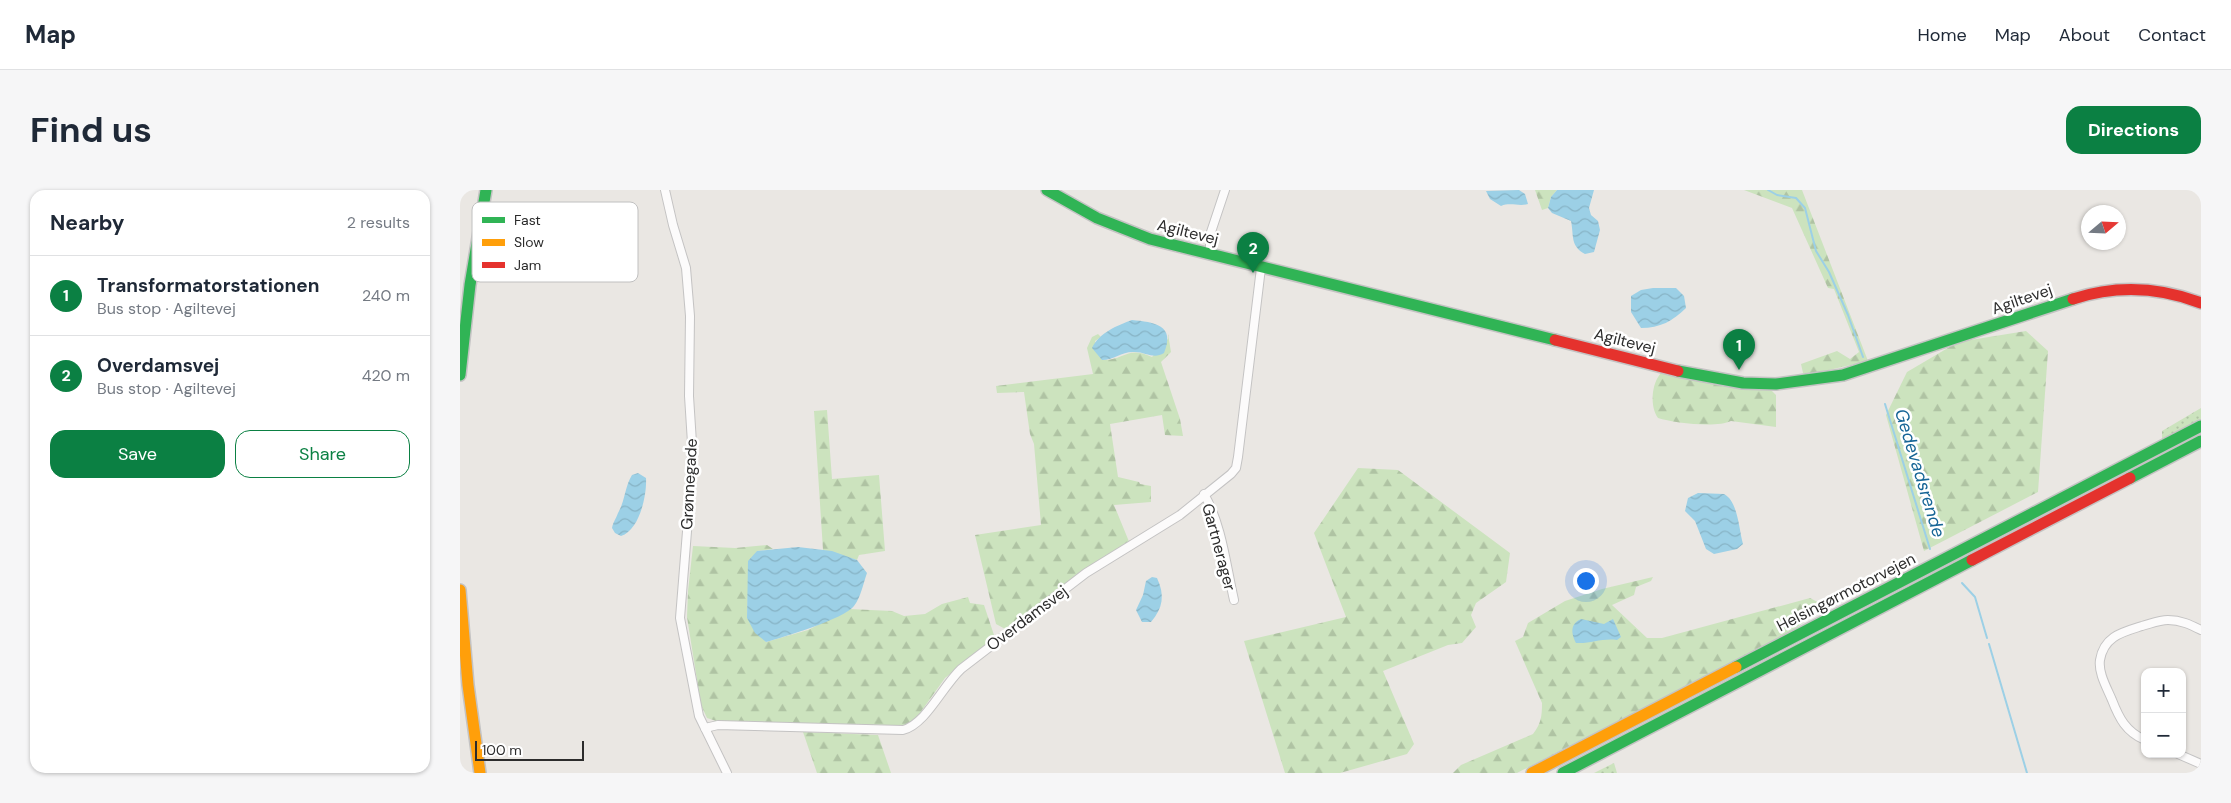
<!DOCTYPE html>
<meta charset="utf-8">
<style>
:root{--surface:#fff;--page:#f6f6f7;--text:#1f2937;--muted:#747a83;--line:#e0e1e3;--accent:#0b8043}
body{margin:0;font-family:"DM Sans",sans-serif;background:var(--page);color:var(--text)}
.controls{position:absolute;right:15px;bottom:15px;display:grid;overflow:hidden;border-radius:10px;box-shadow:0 1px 4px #0004}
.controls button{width:45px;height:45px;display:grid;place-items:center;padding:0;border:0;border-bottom:1px solid var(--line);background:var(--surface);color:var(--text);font:25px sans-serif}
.compass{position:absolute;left:1621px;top:15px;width:45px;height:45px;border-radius:50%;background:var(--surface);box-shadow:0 1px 4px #0004;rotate:71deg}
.scale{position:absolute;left:15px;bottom:12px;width:109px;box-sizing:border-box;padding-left:5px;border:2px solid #2c2c2c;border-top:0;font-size:14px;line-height:18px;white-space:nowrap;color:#2c2c2c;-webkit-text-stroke:4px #fff;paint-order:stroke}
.you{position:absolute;left:1125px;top:390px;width:18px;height:18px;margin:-12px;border:4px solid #fff;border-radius:50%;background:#1a73e8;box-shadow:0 0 0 8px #1a73e833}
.badge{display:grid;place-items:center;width:32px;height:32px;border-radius:50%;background:var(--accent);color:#fff;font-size:16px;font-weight:700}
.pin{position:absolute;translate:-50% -41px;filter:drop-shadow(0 1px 2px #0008)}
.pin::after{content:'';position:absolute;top:26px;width:18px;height:15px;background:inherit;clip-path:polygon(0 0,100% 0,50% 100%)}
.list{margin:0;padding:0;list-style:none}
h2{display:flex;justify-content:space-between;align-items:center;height:65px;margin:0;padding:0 20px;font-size:21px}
h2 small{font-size:16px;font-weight:400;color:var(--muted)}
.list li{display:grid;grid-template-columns:32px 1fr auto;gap:15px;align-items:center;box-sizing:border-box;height:80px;padding:0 20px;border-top:1px solid var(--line)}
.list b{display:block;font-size:19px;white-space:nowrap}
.list p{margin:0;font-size:16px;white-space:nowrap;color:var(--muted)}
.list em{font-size:16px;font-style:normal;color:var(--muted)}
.actions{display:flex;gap:10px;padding:15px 20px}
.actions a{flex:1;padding:11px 0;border:1px solid var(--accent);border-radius:15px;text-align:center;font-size:18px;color:var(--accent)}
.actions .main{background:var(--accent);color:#fff}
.map{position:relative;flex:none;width:1741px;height:583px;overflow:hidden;border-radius:15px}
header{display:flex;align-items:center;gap:30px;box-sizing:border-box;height:70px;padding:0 25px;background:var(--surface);border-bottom:1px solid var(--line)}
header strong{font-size:24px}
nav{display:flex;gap:28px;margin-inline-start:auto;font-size:18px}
.intro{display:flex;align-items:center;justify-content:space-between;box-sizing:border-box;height:120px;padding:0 30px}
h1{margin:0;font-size:35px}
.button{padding:12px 22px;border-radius:15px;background:var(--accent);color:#fff;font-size:18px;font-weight:700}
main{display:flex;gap:30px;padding:0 30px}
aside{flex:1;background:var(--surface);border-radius:15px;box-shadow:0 1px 4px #0004}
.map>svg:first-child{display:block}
</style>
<header>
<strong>Map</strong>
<nav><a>Home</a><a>Map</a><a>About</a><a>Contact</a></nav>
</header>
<div class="intro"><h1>Find us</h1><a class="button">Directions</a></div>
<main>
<aside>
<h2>Nearby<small>2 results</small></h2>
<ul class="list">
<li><span class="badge">1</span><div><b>Transformatorstationen</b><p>Bus stop · Agiltevej</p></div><em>240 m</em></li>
<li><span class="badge">2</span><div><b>Overdamsvej</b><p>Bus stop · Agiltevej</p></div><em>420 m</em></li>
</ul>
<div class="actions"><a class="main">Save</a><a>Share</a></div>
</aside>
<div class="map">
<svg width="1741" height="583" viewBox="0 0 1741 583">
<defs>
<pattern id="grass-dots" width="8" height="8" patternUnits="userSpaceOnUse" patternTransform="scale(1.25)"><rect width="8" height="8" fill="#cce3be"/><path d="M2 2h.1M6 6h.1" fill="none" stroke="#afc3a3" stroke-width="1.8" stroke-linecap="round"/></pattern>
<pattern id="forest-firs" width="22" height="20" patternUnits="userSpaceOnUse" patternTransform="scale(1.25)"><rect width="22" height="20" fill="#cce3be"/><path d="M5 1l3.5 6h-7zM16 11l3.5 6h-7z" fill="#afc3a3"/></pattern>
<pattern id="water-waves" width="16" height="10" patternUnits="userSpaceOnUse" patternTransform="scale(1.25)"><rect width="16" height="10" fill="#9cd0e6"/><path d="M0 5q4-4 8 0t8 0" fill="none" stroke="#87b3c5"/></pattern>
</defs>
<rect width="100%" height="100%" fill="#eae7e3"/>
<!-- grass -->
<g fill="url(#grass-dots)">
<path d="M 1741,218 L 1741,229 L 1702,249 L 1702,241 Z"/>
<path d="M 1154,573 L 1157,583 L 1134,583 Z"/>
</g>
<!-- forest -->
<g fill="url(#forest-firs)">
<path d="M 1075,0 L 1097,0 L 1091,7 L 1088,18 L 1082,20 Z"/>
<path d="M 1284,0 L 1342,0 L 1408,171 L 1356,183 L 1343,183 L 1341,174 L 1377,161 L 1390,169 L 1399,162 L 1374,99 L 1368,98 L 1332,18 Z"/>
<path d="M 1566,141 L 1588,161 L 1578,302 L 1464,361 L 1426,225 L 1447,182 L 1498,152 Z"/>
<path d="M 638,144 L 641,147 L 635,151 L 642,170 C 664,171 667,155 692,167 L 708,149 L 708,144 L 711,162 L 701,172 L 720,229 L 723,246 L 705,245 L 702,225 L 650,234 L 658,287 L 679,292 L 680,294 L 691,296 L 691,312 L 654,315 L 670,354 L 547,440 L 536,434 L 515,345 L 581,335 L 574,254 L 570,244 L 564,202 L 537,203 L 536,196 L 633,184 L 627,158 L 632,147 Z"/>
<path d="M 1201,183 L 1242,192 L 1310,199 L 1316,205 L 1316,237 L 1271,231 C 1257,238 1213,233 1198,228 C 1190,217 1191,194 1201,183 Z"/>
<path d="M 367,220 L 372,289 L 419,285 L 425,361 L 399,365 L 397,370 L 363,360 L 354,221 Z"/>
<path d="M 898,278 L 938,280 L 1050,363 L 1046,392 L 1016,413 L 1011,425 L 1016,437 L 1002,453 L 988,455 L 923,481 L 954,554 L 947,564 L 880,583 L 825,583 L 784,451 L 886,427 L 854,343 Z"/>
<path d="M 307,355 L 313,359 L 297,361 L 288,403 L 287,428 L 306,452 L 348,440 L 389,419 L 432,421 L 444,426 L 465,424 L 482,414 L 508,407 L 510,413 L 524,415 L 535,448 L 485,488 L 455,530 L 442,537 L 256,531 L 247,528 L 241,515 L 227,427 L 228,401 L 233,356 L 275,358 Z"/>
<path d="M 1193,387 L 1191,391 L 1176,397 L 1174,405 L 1152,415 L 1187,448 L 1202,448 L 1350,408 L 1365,416 L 1331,442 L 1057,583 L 993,583 L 1001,575 L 1073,544 C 1081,534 1082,526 1082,513 L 1055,451 L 1063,447 L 1068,433 L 1105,411 L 1142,399 Z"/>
<path d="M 343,542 L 418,545 L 431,583 L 357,583 Z"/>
</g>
<!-- water -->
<g fill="url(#water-waves)">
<path d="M 1059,0 L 1065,4 L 1068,14 C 1059,17 1051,12 1041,16 L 1030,9 L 1026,1 Z"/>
<path d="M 1097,0 L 1134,0 L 1129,18 L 1131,25 L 1138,31 L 1140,40 L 1134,62 L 1125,64 C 1110,56 1114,46 1111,31 L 1092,23 L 1088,18 L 1091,7 Z"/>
<path d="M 1193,98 L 1216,98 L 1224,106 L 1226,118 C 1213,131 1200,138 1181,138 L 1171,122 L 1171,106 L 1181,100 Z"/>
<path d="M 672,130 C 694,132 716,135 704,163 C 693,170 685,161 673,162 C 661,162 654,170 642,170 L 632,158 C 639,143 658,135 672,130 Z"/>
<path d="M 178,283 L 186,288 C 187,304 180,340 161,346 L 155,343 L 152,338 C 153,332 156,329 158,323 C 165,311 165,296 172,285 Z"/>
<path d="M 1238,303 L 1264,304 C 1278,311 1279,340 1283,354 L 1277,359 L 1254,364 L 1246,359 L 1235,331 L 1225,321 L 1228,308 Z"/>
<path d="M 338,357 L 372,361 L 397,370 L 407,383 C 403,394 401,407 394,416 C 384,429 324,447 306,452 L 295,443 L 287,428 L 288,371 L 297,361 Z"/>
<path d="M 692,387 L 697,388 C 705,405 703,418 691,432 L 682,432 L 676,420 L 683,405 L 686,391 Z"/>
<path d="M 1121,429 L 1144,434 L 1153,429 L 1161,447 L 1157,450 C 1142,448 1130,454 1116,453 C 1111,443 1110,434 1121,429 Z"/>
</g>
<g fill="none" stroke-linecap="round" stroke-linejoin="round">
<!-- stream -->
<g stroke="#9cd0e6" stroke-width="2">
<path d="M 1308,0 L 1317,5 L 1336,8 L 1345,18 L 1356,61 L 1369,82 L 1388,125 L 1403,167"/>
<path d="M 1425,214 L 1470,359"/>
<path d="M 1502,393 L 1515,407 L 1527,448"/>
<path d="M 1529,454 L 1567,583"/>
</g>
<defs>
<g id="street">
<path d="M 205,0 L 213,35 L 226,78 L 230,126 L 229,206 L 232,253 L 231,292 L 220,428 L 239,526 L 267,583"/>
<path d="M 750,65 L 750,45 L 765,0"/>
<path d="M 744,304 C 762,335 766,375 774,410"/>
<path d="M 245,538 L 258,535 L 443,540 C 466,534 482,497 501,479 L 626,383 L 720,325 L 771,284 L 776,278 L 778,267 L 801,78"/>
<path d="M 1685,550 C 1666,542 1659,528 1652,510 C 1647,498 1638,483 1640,470 C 1644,446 1663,442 1682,436 C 1690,434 1699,430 1708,430 C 1721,430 1731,435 1741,440"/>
<path d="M 1718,564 L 1741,574"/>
</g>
<g id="fast">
<path d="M 587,0 L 637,28 L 690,49 L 1095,150"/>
<path d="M 1218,181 L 1283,193 L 1316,194 L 1383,185 L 1613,109"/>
<path d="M 0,185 L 10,95 L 26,0"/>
<path d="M 1670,288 L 1741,251"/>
<path d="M 1276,477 L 1741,236"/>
<path d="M 1103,583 L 1512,370"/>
</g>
<g id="slow">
<path d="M 0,400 L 8,495 L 20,583"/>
<path d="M 1072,583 L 1276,477"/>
</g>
<g id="jam">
<path d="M 1613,109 C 1656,95 1699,97 1741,113"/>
<path d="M 1095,150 L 1218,181"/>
<path d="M 1512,370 L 1670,288"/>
</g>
</defs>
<!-- street casing -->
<use href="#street" stroke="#c4c3c3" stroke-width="10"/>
<!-- fast casing -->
<use href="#fast" stroke="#c4c3c3" stroke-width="14"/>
<!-- slow casing -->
<use href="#slow" stroke="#c4c3c3" stroke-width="14"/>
<!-- jam casing -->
<use href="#jam" stroke="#c4c3c3" stroke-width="14"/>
<!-- street -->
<use href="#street" stroke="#fcfbfb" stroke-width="8"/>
<!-- fast -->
<use href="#fast" stroke="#30b455" stroke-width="11"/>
<!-- slow -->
<use href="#slow" stroke="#ff9f0a" stroke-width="11"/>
<!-- jam -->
<use href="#jam" stroke="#e5322d" stroke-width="11"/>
</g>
<g text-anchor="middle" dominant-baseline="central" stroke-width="5" stroke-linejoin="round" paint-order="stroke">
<!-- street labels -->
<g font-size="16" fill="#2c2c2c" stroke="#fff">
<text transform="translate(728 42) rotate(14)">Agiltevej</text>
<text transform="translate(1562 109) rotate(-19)">Agiltevej</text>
<text transform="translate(1165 151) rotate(14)">Agiltevej</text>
<text transform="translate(229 294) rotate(-87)">Grønnegade</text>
<text transform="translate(759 357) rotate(75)">Gartnerager</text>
<text transform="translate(1386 402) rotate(-27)">Helsingørmotorvejen</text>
<text transform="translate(567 428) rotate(-37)">Overdamsvej</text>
</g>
<!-- water labels -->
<g font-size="18" font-style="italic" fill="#166596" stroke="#fff">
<text transform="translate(1460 283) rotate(73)">Gedevadsrende</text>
</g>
</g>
<!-- legend -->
<rect x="12" y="12" width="166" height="80" rx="8" fill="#fff" stroke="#c0c0c0" stroke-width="1"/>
<rect x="22" y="27" width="23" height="6" fill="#30b455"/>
<rect x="22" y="49" width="23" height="7" fill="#ff9f0a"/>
<rect x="22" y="72" width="23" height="6" fill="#e5322d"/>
<g font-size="14" fill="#2c2c2c">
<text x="54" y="35">Fast</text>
<text x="54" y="57">Slow</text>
<text x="54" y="80">Jam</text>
</g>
</svg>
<div class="controls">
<button>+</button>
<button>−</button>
</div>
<svg class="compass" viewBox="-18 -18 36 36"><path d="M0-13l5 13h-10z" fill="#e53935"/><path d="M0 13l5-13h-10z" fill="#747a83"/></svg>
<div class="scale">100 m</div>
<div class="you"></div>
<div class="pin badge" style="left:1279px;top:180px">1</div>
<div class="pin badge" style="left:793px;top:83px">2</div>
</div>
</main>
